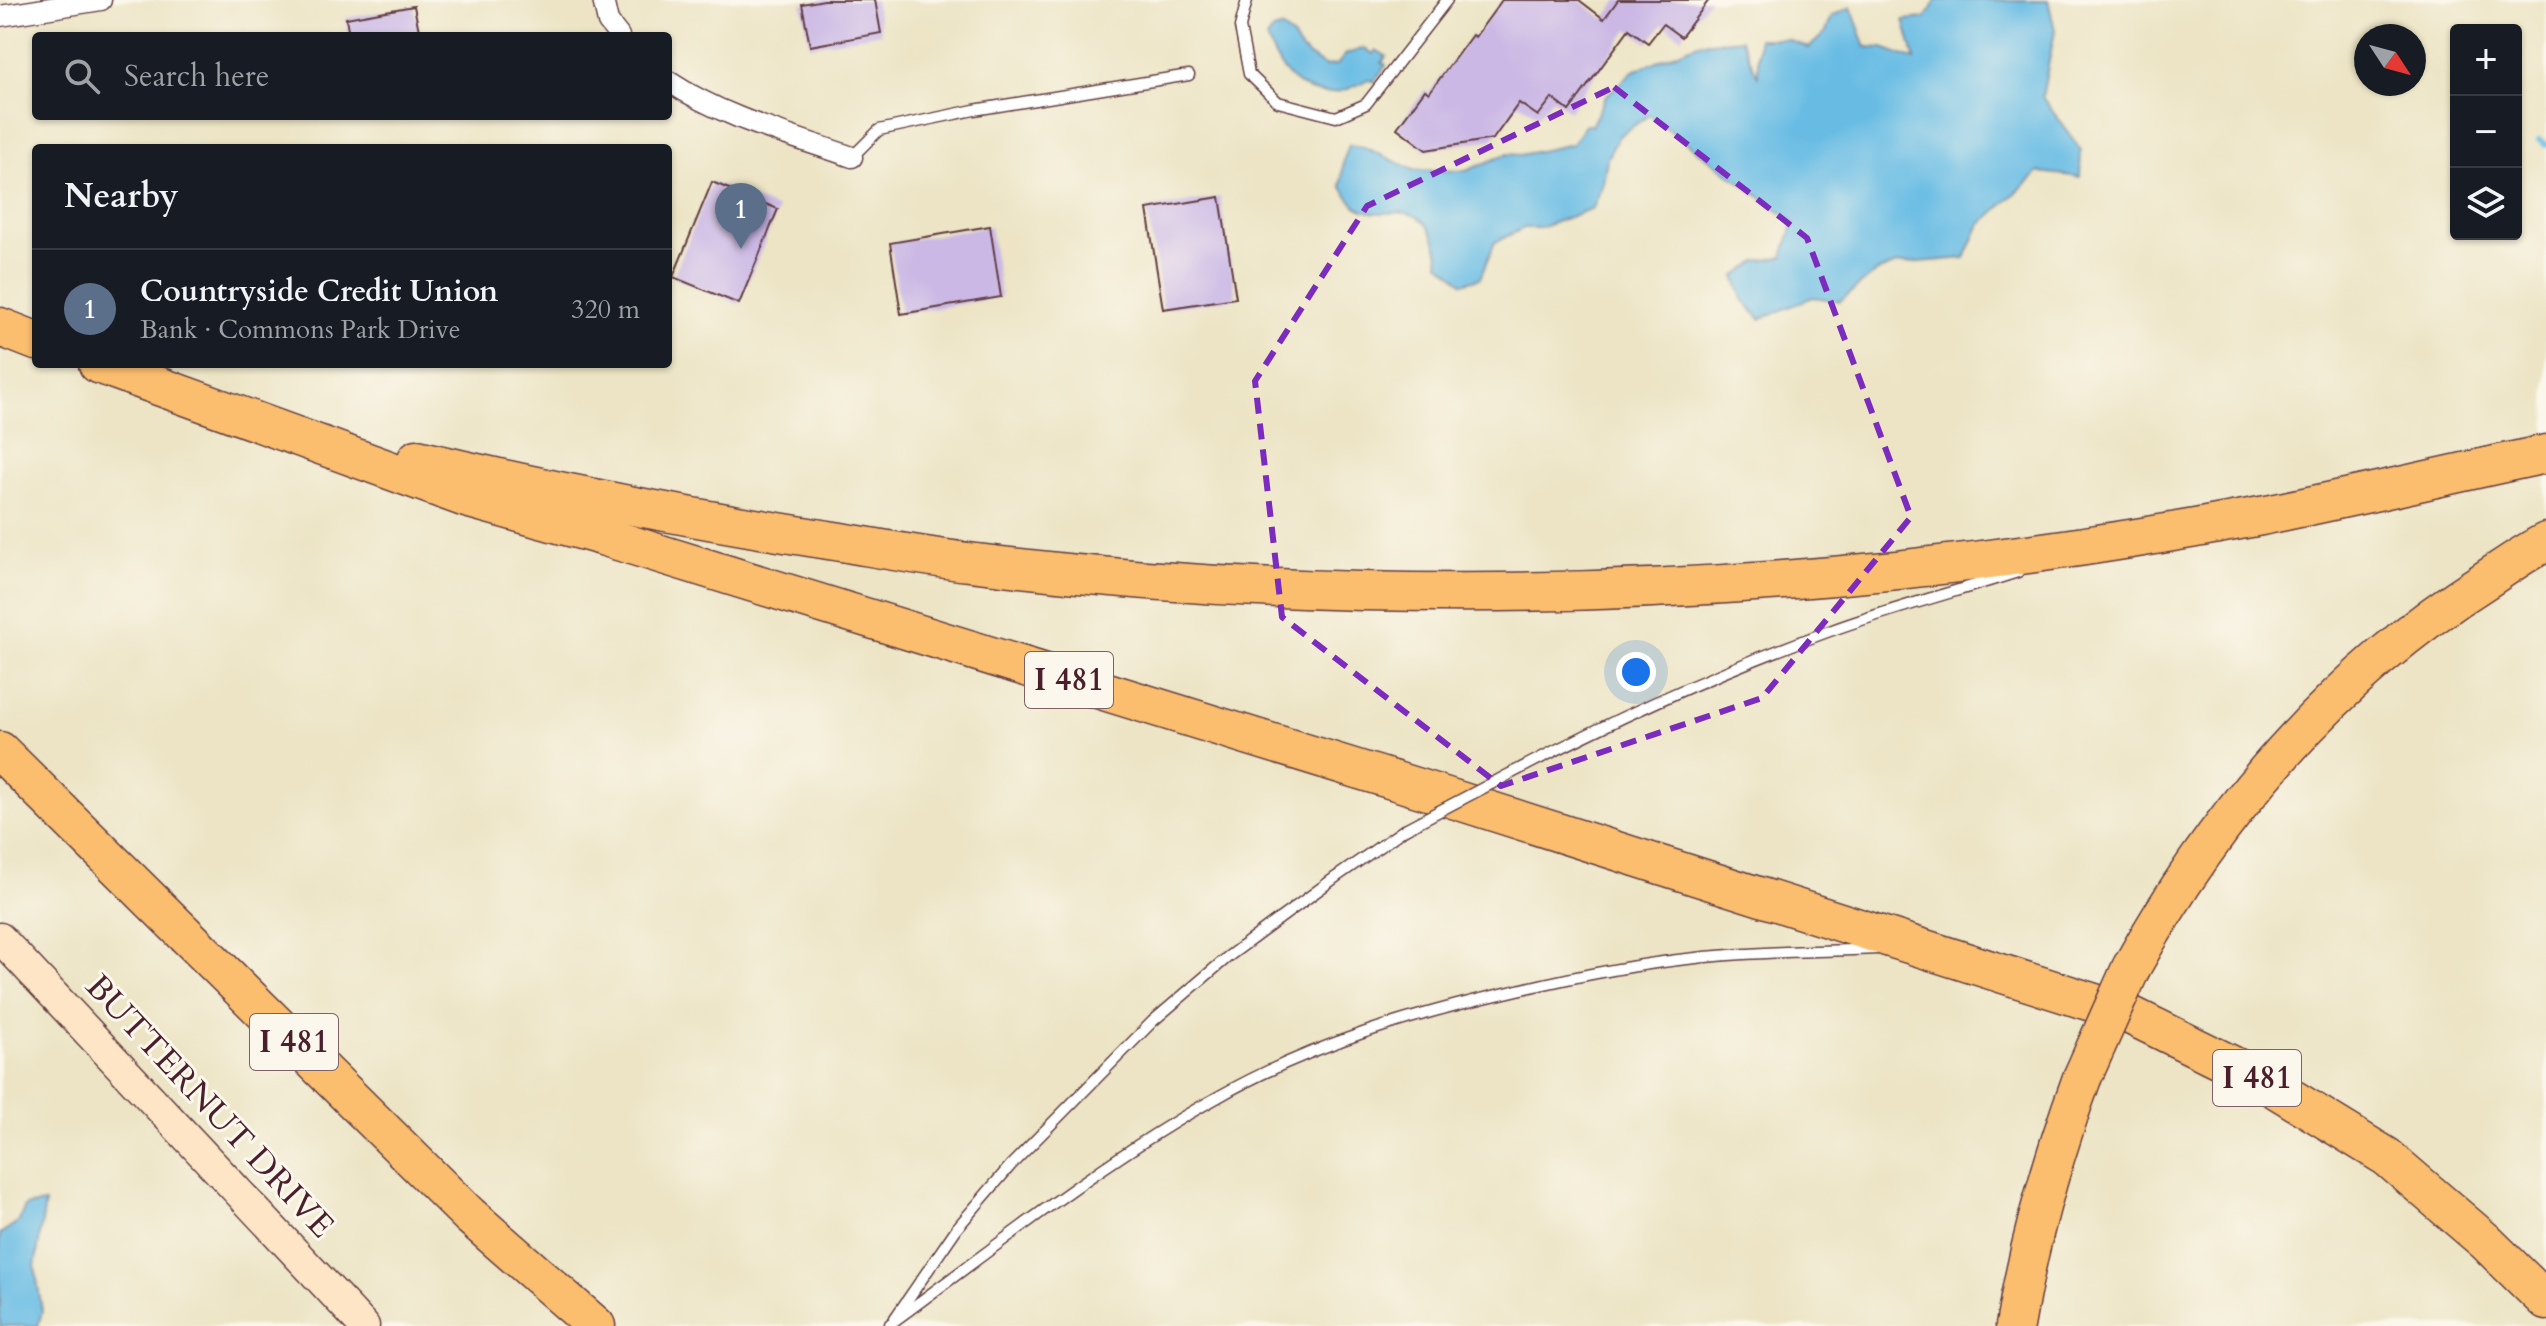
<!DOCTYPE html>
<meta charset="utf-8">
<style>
:root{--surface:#171b24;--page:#20242c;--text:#f1f3f6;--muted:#9ea1a6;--line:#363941;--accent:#d93025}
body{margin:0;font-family:Cardo,serif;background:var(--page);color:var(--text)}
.controls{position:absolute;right:24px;top:24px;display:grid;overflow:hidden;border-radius:8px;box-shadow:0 2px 6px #0004}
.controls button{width:72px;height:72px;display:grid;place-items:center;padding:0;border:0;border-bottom:2px solid var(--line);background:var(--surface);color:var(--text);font:40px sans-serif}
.compass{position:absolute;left:2354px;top:24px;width:72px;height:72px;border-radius:50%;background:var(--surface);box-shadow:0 2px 6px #0004;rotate:126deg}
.you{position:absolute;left:1636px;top:672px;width:28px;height:28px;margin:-20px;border:6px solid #fff;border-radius:50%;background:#1a73e8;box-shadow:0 0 0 12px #1a73e833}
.badge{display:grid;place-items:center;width:52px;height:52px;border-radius:50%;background:var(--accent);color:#fff;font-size:26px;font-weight:700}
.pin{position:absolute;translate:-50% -66px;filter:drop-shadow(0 2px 4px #0008)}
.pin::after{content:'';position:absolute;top:42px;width:28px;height:24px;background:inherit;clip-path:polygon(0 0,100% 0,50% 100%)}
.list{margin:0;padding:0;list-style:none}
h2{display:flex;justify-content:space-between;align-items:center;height:104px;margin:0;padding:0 32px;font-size:34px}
h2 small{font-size:26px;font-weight:400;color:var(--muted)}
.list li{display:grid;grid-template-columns:52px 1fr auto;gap:24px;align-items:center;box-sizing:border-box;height:120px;padding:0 32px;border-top:2px solid var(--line)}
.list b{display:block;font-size:30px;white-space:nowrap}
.list p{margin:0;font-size:26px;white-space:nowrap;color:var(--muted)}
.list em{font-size:26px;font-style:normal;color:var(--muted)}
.icon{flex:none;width:44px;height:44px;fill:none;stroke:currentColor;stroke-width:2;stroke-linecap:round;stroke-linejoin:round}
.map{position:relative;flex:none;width:2546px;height:1326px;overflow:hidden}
.search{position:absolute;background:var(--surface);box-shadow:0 2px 6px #0004;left:32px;top:32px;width:640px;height:88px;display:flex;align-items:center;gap:20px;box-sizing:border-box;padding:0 28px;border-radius:8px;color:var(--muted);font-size:30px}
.panel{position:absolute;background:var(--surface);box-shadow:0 2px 6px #0004;left:32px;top:144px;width:640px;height:224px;border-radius:8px}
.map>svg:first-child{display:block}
</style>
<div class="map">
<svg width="2546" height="1326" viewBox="0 0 2546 1326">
<rect width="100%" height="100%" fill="#fbf7ec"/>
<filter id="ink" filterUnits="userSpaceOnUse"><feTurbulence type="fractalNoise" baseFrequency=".0125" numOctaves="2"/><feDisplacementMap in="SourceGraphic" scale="16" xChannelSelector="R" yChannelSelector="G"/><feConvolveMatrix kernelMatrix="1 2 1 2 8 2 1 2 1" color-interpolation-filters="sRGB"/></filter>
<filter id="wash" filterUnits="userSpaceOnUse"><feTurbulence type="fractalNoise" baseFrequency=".006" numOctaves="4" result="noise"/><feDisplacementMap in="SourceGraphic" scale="32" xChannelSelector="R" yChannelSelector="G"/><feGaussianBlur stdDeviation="1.8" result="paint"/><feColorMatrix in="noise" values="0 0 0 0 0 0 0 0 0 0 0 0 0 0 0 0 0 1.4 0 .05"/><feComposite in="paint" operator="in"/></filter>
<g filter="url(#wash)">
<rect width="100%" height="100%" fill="#ece4c4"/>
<!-- water -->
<g fill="#68bce4" stroke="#596e88" stroke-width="2">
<path d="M 1937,0 L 2048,0 L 2055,30 L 2042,97 L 2081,150 L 2080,177 L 2039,172 L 1979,226 L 1965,258 L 1897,264 L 1876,272 L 1840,301 L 1813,297 L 1760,319 L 1744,301 L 1735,277 L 1758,261 L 1783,257 L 1794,222 L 1649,115 L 1619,136 L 1607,158 L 1603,183 L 1593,208 L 1540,228 L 1524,228 L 1495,242 L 1480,278 L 1463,283 L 1440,263 C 1439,249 1436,239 1428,227 C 1409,200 1381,222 1357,207 C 1351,203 1346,192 1341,186 L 1344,159 L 1349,145 L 1364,147 L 1414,170 L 1466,171 L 1507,154 L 1520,155 L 1572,144 L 1586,124 L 1591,126 L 1606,96 L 1633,71 L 1700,43 L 1741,39 L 1758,77 L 1758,39 L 1787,39 L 1809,48 L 1826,32 L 1832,16 L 1851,7 L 1866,47 L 1883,48 L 1915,60 L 1904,20 L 1925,18 Z"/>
<path d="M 1281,28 L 1293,37 L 1301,50 L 1324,66 L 1337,65 L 1346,54 L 1365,48 L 1373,54 L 1376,50 L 1386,56 L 1382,63 L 1386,65 L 1374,82 L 1368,79 C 1321,109 1284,88 1267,38 L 1273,30 Z"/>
<path d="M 45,1203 L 35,1267 L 42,1311 L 38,1326 L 0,1326 L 0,1234 L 19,1221 L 25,1206 Z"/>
</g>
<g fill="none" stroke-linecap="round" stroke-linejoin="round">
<!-- stream -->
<path stroke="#68bce4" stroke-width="6" d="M 2539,140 L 2546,145"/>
</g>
<g id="blocks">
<!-- building -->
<g fill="#cbb8e5">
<path d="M 824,0 L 875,0 L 881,33 L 810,46 L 802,4 Z"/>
<path d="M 1502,0 L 1579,0 L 1604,19 L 1618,0 L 1709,0 L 1681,37 L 1663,24 L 1648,43 L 1629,29 L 1569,111 L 1552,98 L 1538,116 L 1519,103 L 1493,139 L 1426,150 L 1397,128 L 1425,90 L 1429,93 L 1472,35 L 1475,37 Z"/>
<path d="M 414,6 L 420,36 L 349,36 L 346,18 Z"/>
<path d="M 712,182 L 778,209 L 739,304 L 673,277 Z"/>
<path d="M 1220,197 L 1236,298 L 1163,309 L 1147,209 Z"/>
<path d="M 990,226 L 1001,297 L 901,314 L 890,243 Z"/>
</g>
</g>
</g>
<g filter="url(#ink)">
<use href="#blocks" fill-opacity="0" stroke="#623d42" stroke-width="2"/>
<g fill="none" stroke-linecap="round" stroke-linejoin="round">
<defs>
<g id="lane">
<path d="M 1247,0 L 1240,27 L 1249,74 L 1278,102 L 1336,117 L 1366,104 L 1447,0"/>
<path d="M 852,157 L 879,130 L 974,110 L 1189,75"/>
<path d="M 1506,776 C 1610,721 1717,672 1827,632 C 1889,609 1955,592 2018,572"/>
<path d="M 895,1318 L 957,1228 L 1011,1165 L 1153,1021 L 1229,956 L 1336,877 L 1405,829"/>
<path d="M 890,1324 C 997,1246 1102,1161 1218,1097 C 1311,1044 1414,1014 1518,990 C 1577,976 1636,964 1696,958 C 1756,951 1817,952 1877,949"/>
</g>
<g id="street">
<path d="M 603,0 L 608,22 L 619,36"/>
<path d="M 0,16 L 101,0"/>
<path d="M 668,81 C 724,118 789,135 852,157"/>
</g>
<path id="secondary" d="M 0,938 L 364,1326"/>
<g id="highway">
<path d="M 0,327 L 36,341"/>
<path d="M 98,364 L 466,498 L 602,536 L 1428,791 L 2126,1013 L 2258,1078 L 2387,1157 L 2485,1241 L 2546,1301"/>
<path d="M 417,459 C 557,493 698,520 841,542 C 883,549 926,557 969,562 C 1275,600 1590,601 1897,570 C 2019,557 2141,539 2261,516 C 2356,497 2451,474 2546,454"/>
<path d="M 0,751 L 469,1215 L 596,1326"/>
<path d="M 2131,968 C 2216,814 2335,675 2484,581 C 2504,568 2524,553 2546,542"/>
<path d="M 2015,1326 C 2029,1240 2052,1160 2082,1078"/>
</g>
</defs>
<!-- lane casing -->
<use href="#lane" stroke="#623d42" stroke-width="13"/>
<!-- street casing -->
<use href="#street" stroke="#623d42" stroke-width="23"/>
<!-- secondary casing -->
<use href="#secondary" stroke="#623d42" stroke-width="33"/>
<!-- highway casing -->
<use href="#highway" stroke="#623d42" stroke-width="41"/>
<!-- lane -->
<use href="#lane" stroke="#fff" stroke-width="10"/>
<!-- street -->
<use href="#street" stroke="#fff" stroke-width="20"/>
<!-- secondary -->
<use href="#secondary" stroke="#fde5c5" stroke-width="30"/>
<!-- highway -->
<use href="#highway" stroke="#fbbe6e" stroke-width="38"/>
<defs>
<path id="lane-bridge" d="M 1405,829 L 1506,776"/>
<path id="highway-bridge" d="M 2082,1078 L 2131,968"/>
</defs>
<!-- lane-bridge casing -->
<use href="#lane-bridge" stroke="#623d42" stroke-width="13" stroke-linecap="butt"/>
<!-- highway-bridge casing -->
<use href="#highway-bridge" stroke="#623d42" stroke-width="41" stroke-linecap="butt"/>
<!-- lane-bridge -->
<use href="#lane-bridge" stroke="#fff" stroke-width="10"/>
<!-- highway-bridge -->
<use href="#highway-bridge" stroke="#fbbe6e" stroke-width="38"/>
</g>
</g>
<!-- marked area -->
<path fill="none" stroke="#7b2cbf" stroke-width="6" stroke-dasharray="16 10" stroke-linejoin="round" d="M 1614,87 L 1807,238 L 1911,517 L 1762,698 L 1501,786 L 1282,617 L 1255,381 L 1367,206 Z"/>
<g text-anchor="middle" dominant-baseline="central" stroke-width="6" stroke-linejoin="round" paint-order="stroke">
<!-- shield labels -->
<g fill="#fbf7ec" stroke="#7f6065" stroke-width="2">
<rect x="1025" y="652" width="88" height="56" rx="6"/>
<rect x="250" y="1014" width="88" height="56" rx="6"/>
<rect x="2213" y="1050" width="88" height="56" rx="6"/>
</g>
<g font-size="32" font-weight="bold" fill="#4a1f2b">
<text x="1069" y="680">I 481</text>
<text x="294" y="1042">I 481</text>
<text x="2257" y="1078">I 481</text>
</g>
<!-- street labels -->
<g font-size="34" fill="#4a1f2b" stroke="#fbf7ec">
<text transform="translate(210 1106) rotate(47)">BUTTERNUT DRIVE</text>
</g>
</g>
</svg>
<div class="controls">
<button>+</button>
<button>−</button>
<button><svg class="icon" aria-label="layers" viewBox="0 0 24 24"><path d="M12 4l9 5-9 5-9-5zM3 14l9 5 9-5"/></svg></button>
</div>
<svg class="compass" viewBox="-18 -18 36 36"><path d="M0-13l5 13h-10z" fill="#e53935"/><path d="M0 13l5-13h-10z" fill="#9ea1a6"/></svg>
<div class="you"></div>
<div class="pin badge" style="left:741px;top:249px;background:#5c6f8a">1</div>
<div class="search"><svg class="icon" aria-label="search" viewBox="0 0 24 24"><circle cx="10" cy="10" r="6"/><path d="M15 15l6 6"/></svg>Search here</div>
<section class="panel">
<h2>Nearby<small></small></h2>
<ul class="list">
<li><span class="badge" style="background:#5c6f8a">1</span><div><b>Countryside Credit Union</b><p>Bank · Commons Park Drive</p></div><em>320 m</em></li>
</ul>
</section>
</div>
